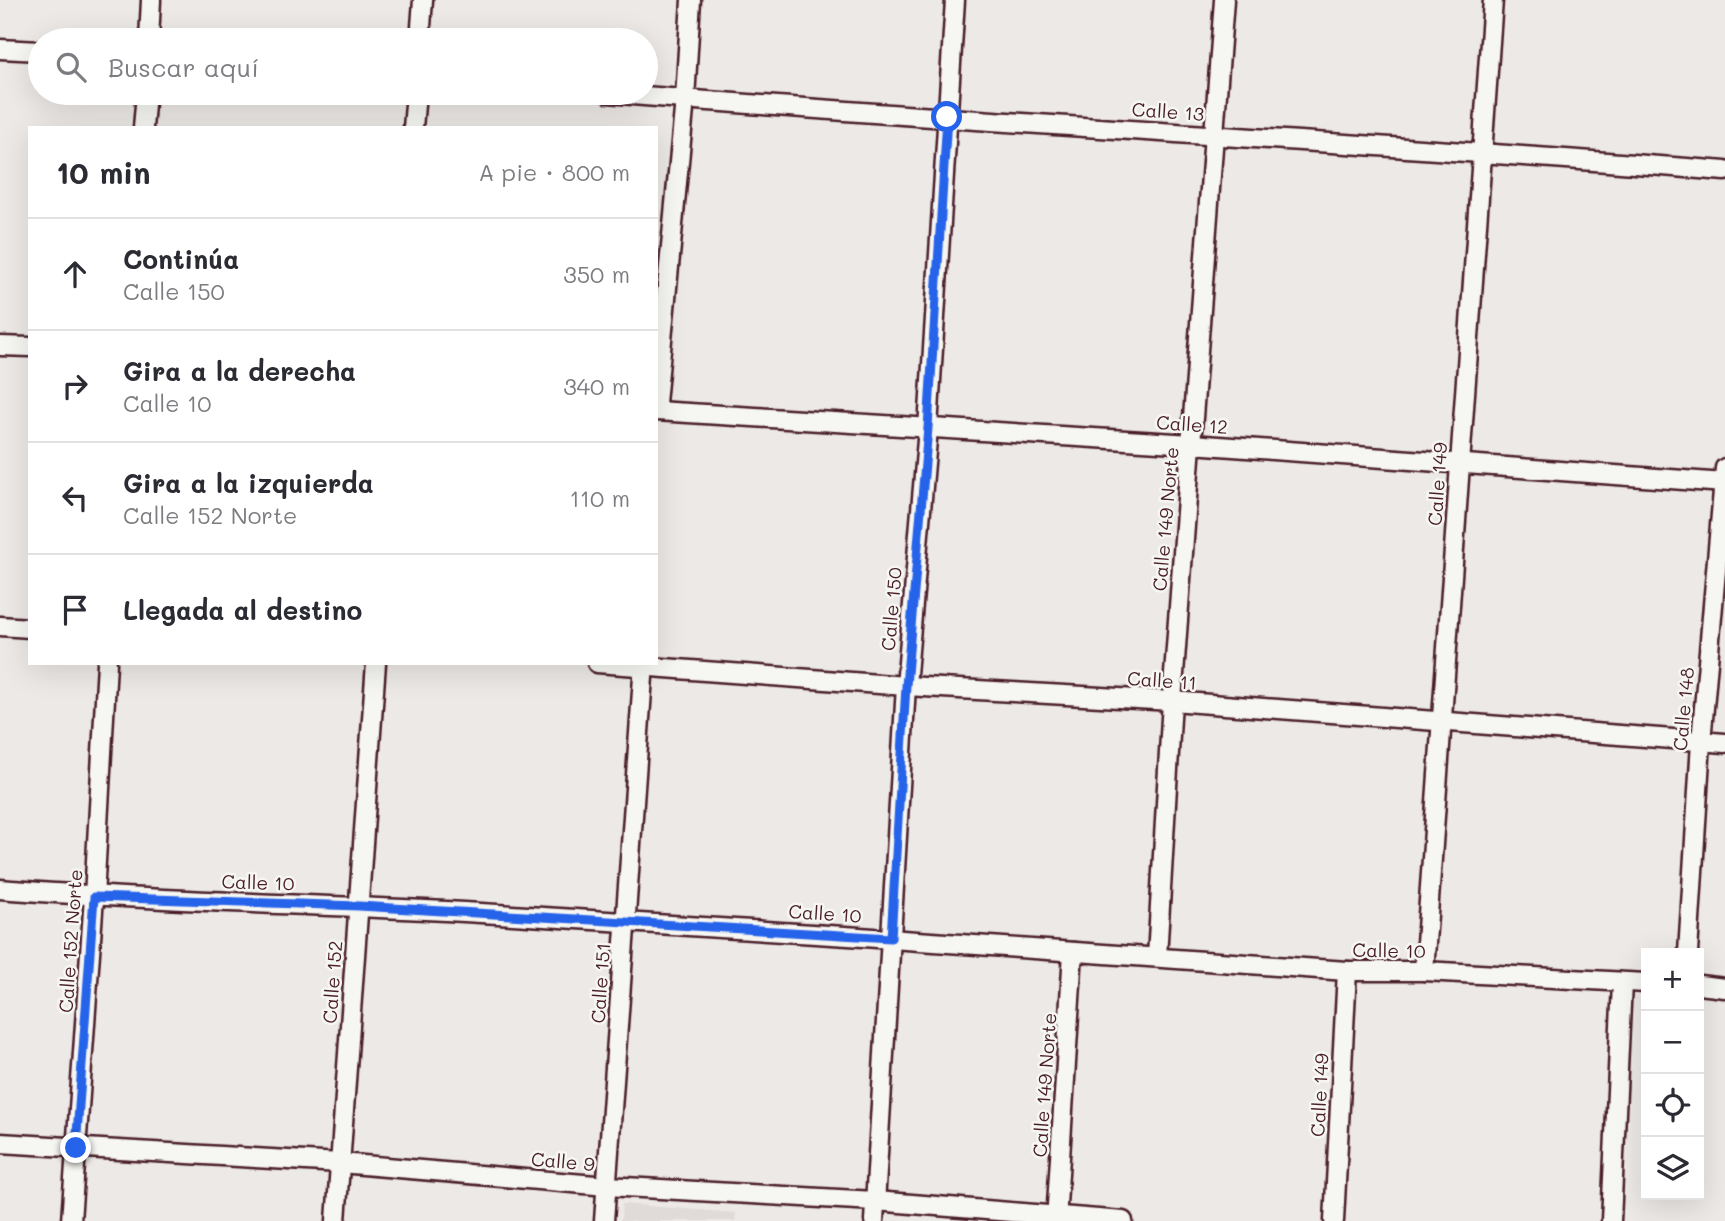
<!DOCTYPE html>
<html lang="es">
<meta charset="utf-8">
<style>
:root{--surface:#fff;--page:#f2f2f3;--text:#2b2b33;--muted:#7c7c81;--line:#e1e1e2}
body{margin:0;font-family:Mali,sans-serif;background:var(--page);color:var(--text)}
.controls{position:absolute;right:21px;bottom:21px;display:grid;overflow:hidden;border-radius:0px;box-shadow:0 7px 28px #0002}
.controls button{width:63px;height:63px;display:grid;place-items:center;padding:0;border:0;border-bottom:2px solid var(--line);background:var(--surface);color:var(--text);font:35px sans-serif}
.stop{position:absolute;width:21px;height:21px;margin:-16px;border:5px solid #2563eb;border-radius:50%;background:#fff}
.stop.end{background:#2563eb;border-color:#fff;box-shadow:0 2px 7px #0008}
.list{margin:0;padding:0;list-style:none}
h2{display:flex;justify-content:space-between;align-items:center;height:91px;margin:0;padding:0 28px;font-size:30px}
h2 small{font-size:23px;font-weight:400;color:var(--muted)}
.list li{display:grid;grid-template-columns:46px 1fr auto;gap:21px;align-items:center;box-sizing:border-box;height:112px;padding:0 28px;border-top:2px solid var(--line)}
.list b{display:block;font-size:26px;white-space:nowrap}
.list p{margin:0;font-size:23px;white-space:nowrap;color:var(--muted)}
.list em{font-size:23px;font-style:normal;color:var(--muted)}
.icon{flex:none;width:38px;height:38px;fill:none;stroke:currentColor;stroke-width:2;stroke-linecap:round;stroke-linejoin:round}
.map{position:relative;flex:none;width:1725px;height:1221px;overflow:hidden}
.search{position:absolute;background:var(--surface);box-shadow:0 7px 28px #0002;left:28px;top:28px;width:630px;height:77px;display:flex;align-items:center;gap:18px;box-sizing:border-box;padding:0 24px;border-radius:38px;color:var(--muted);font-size:26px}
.panel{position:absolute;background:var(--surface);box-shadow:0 7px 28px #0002;left:28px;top:126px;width:630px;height:539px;border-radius:0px}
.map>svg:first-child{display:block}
</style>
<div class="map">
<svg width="1725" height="1221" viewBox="0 0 1725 1221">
<rect width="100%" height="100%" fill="#ece9e6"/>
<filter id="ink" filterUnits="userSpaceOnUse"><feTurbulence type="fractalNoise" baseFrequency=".0143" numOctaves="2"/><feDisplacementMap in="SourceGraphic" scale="14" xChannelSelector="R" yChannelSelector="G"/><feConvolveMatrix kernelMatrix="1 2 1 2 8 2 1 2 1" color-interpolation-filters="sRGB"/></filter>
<g filter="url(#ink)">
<!-- built -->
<path fill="#e0dad8" d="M 622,1204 L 736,1213 L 735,1221 L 621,1221 Z"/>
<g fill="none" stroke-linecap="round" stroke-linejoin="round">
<defs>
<g id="minor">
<path d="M 149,40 L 151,0"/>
<path d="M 420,40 L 423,0"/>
<path d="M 0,49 L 40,51"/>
<path d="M 608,93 C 980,124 1353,141 1725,171"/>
<path d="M 143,128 L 146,93"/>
<path d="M 413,128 L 416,93"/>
<path d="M 0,346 L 30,347"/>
<path d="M 656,403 L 685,99 L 691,0"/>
<path d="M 656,411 L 1192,444 L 1725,483"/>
<path d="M 0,626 L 30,628"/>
<path d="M 597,663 L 906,686 L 1172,701 L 1725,743"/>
<path d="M 0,889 C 160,902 321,904 481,913 C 770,930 1058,950 1347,971 L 1424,971 L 1646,983"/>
<path d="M 1688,953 L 1701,742 L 1725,468"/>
<path d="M 1157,957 L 1172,701 L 1224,0"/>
<path d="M 1424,971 L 1493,0"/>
<path d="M 1699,985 L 1725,988"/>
<path d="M 0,1143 L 340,1163 L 607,1186 L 875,1201 L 1123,1221"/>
<path d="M 71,1221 L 94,897 L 107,663"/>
<path d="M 336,1221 L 376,663"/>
<path d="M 604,1221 L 644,663"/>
<path d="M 874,1221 L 906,686 L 928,428 L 955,0"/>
<path d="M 1056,1221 L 1073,952"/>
<path d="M 1334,1221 L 1347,971"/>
<path d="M 1611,1221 L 1622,983"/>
</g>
</defs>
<!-- minor casing -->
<use href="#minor" stroke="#4a1f2b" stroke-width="23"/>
<!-- minor -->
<use href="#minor" stroke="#f6f6f2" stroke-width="18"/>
</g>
</g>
<g fill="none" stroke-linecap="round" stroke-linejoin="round" filter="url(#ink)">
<!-- route -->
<path stroke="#2563eb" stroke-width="9" d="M 76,1148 L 94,897 L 359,906 L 891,938 L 906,686 L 928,428 L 947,117"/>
</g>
<g text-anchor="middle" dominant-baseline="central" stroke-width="5" stroke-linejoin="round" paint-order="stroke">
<!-- street labels -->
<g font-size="19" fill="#4a1f2b" stroke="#f6f6f2">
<text transform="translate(1168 111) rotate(4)">Calle 13</text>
<text transform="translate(1192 424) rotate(4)">Calle 12</text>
<text transform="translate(1437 484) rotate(-86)">Calle 149</text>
<text transform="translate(1165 519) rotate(-85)">Calle 149 Norte</text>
<text transform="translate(891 609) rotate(-85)">Calle 150</text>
<text transform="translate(1162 680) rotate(4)">Calle 11</text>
<text transform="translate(1683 709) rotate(-85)">Calle 148</text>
<text transform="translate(258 882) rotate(2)">Calle 10</text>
<text transform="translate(825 913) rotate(4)">Calle 10</text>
<text transform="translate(70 941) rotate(-86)">Calle 152 Norte</text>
<text transform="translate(1389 950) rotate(1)">Calle 10</text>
<text transform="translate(332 982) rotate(-86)">Calle 152</text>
<text transform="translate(600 983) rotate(-86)">Calle 151</text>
<text transform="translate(1044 1085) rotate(-86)">Calle 149 Norte</text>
<text transform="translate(1319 1095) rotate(-87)">Calle 149</text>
<text transform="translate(563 1161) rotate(5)">Calle 9</text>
</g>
</g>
</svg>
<div class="controls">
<button>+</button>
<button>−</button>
<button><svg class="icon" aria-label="locate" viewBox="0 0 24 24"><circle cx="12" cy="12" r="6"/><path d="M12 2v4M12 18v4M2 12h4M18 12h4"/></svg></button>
<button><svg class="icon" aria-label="layers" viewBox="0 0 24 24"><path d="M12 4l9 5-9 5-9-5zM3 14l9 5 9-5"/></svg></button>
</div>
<div class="stop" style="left:947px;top:117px"></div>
<div class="stop end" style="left:76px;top:1148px"></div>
<div class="search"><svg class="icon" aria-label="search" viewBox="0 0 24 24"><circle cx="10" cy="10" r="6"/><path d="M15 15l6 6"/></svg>Buscar aquí</div>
<section class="panel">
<h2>10 min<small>A pie · 800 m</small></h2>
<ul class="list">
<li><svg class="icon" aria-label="ahead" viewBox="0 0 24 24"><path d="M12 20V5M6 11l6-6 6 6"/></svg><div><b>Continúa</b><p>Calle 150</p></div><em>350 m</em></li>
<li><svg class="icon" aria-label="right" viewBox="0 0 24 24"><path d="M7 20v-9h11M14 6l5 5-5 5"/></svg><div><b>Gira a la derecha</b><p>Calle 10</p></div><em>340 m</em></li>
<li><svg class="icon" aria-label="left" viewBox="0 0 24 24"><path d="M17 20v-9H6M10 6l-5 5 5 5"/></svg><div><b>Gira a la izquierda</b><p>Calle 152 Norte</p></div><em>110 m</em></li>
<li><svg class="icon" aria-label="arrive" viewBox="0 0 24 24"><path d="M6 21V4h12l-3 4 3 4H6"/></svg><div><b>Llegada al destino</b></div></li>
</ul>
</section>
</div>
